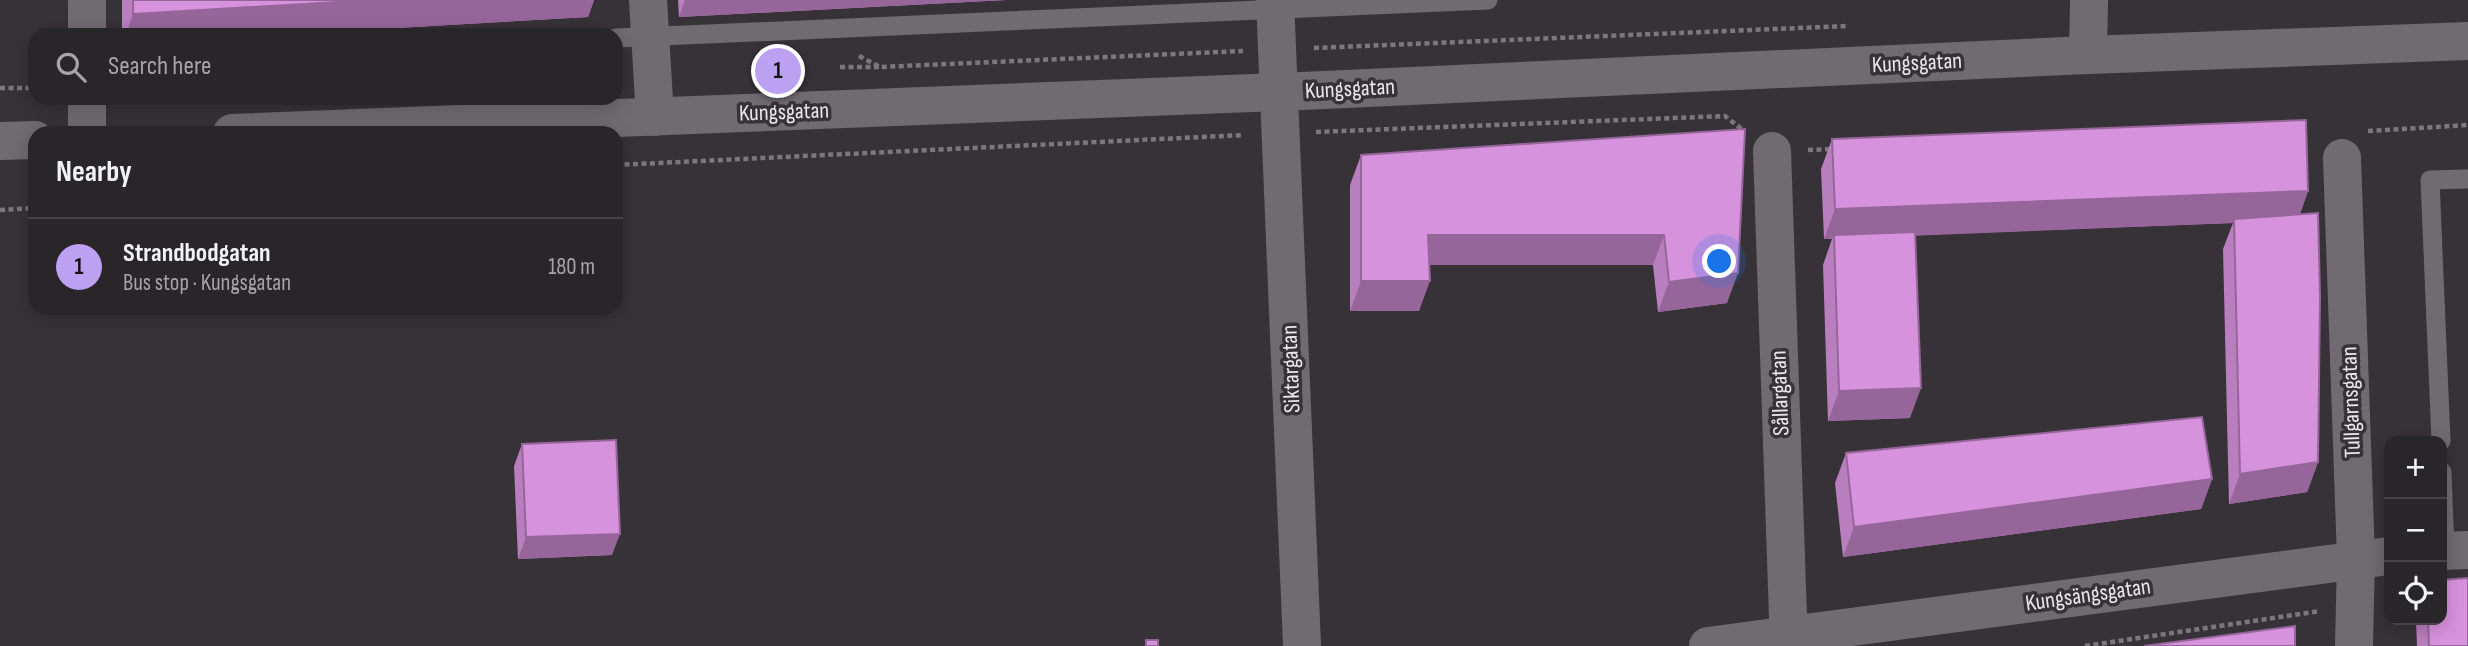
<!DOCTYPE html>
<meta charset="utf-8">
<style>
:root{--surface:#292629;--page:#353235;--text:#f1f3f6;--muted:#a5a5a8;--line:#454346;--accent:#bca0f2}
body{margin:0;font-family:"Sofia Sans Condensed",sans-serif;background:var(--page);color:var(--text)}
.controls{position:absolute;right:21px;bottom:21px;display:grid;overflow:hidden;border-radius:14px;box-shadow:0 4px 18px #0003}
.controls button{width:63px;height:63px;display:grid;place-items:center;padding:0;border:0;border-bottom:2px solid var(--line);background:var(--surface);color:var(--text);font:35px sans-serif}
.you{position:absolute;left:1720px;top:262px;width:24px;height:24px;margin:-18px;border:5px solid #fff;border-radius:50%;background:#1a73e8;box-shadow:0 0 0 10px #1a73e833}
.badge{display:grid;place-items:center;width:46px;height:46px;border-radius:50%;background:var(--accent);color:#111;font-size:23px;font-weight:700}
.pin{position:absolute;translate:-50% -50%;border:4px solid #fff;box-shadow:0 2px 7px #0006}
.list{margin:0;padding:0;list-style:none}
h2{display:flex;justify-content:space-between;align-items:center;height:91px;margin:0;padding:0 28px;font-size:30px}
h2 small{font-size:23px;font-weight:400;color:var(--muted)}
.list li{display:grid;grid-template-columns:46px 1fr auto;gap:21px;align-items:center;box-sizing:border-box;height:98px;padding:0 28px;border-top:2px solid var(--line)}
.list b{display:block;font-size:26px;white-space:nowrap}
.list p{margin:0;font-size:23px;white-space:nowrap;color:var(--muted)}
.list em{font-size:23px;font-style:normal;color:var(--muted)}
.icon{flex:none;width:38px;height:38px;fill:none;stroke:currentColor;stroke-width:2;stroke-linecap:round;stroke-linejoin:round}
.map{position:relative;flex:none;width:2468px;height:646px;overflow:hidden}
.search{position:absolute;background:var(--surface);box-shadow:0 4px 18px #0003;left:28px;top:28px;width:595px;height:77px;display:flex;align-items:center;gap:18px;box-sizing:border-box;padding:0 24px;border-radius:21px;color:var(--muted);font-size:26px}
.panel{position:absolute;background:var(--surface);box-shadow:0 4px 18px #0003;left:28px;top:126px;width:595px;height:189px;border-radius:21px}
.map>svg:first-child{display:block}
</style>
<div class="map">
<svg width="2468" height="646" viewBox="0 0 2468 646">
<rect width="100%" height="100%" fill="#373237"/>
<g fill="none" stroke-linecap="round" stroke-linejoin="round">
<!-- path -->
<g stroke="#7c777c" stroke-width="4.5" stroke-dasharray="5 3.5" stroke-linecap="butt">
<path d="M 1314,48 L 1848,26"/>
<path d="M 859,56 L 880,67 L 1243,51"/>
<path d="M 840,67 L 879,67"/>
<path d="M 0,88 L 35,88"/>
<path d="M 2368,131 L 2468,125"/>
<path d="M 1316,132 L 1725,116 L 1743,130"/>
<path d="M 1808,150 L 1834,149"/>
<path d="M 616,165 L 1244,135"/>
<path d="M 0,210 L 35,208"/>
<path d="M 2085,646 L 2320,611"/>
</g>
<!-- service -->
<g stroke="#706b70" stroke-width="19">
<path d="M 616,38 L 1488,0"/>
<path d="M 2441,441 L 2430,180 L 2468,179"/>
<path d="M 2442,472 L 2445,551"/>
</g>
<!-- minor -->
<g stroke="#706b70" stroke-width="38">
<path d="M 648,0 L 655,117"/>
<path d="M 1275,0 L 1302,646"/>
<path d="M 87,35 L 87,0"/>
<path d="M 2088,55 L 2089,0"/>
<path d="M 87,98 L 87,133"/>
<path d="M 1772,151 L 1789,646"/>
<path d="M 2342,158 L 2356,559 L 2354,646"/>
<path d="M 2442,551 L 2468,550"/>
<path d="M 1708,646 L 2389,556"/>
</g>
<!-- secondary -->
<g stroke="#706b70" stroke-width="38">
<path d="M 232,133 L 1280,92 L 2088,55 L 2468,41"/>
<path d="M 0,141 L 35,140"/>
</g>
</g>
<!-- wall -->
<g fill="#b97ebe">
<path d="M 122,0 L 594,0 L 588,17 L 274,35 L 122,35 Z"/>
<path d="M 678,0 L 1006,0 L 679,17 Z"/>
<path d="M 1745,129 L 1727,303 L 1658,312 L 1653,265 L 1429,265 L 1419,311 L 1350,311 L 1350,185 L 1361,155 Z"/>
<path d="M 1832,139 L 2308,191 L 2300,214 L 2318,462 L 2307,492 L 2229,504 L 2223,249 L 2233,223 L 1915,235 L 1910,418 L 1828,421 L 1823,265 L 1832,239 L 1824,239 L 1821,169 Z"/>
<path d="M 522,444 L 612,555 L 518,559 L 514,466 Z"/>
<path d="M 1846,453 L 2212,479 L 2201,509 L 1843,557 L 1835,483 Z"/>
<path d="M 2416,620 L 2442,620 L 2468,646 L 2417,646 Z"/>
</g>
<!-- shaded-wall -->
<g fill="#96669b">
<path d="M 371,0 L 594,0 L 588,17 L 274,35 L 126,35 L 133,14 Z"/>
<path d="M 685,0 L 1006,0 L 679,17 Z"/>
<path d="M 2308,191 L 2297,221 L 2234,219 L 2233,223 L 1834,239 L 1834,235 L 1832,239 L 1824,239 L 1835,209 Z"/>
<path d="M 1428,235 L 1664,235 L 1653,265 L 1417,265 Z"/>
<path d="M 1738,273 L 1727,303 L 1658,312 L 1669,282 Z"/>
<path d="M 1361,281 L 1430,281 L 1419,311 L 1350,311 Z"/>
<path d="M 1921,388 L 1910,418 L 1828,421 L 1839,391 Z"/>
<path d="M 2318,462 L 2307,492 L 2229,504 L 2240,474 Z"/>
<path d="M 2212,479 L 2201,509 L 1843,557 L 1854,527 Z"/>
<path d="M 620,534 L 612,555 L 518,559 L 526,537 Z"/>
</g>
<!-- building -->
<g fill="#d792dd" stroke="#96669b" stroke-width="2">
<path d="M 133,0 L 371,0 L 133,14 Z"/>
<path d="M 2306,120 L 2308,191 L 1835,209 L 1832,139 Z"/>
<path d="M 1745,129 L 1738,273 L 1669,282 L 1664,235 L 1428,235 L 1430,281 L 1361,281 L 1361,155 Z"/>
<path d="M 2318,213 L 2320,296 L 2318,462 L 2240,474 L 2234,219 Z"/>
<path d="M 1915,232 L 1921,388 L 1839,391 L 1834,235 Z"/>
<path d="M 2202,417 L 2212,479 L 1854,527 L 1846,453 Z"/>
<path d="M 616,440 L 620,534 L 526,537 L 522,444 Z"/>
<path d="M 2468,578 L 2468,646 L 2429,646 L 2428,620 L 2442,620 L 2442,580 Z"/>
<path d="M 2295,626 L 2295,646 L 2144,646 Z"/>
<rect x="1146" y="640" width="12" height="6"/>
</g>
<g text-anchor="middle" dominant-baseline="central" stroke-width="7" stroke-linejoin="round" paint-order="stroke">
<!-- street labels -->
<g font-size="23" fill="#eae7ea" stroke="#373237">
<text transform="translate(1917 63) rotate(-3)">Kungsgatan</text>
<text transform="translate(1350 89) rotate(-3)">Kungsgatan</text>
<text transform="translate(784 112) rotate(-2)">Kungsgatan</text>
<text transform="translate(1291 369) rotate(-92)">Siktargatan</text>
<text transform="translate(1780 393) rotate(-92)">Sållargatan</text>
<text transform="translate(2351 402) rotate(-92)">Tullgarnsgatan</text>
<text transform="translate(2088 595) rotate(-8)">Kungsängsgatan</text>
</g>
</g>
</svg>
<div class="controls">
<button>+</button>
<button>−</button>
<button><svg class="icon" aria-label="locate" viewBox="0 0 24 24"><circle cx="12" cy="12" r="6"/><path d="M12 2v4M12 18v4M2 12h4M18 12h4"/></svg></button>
</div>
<div class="you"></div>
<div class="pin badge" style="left:778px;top:71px">1</div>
<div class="search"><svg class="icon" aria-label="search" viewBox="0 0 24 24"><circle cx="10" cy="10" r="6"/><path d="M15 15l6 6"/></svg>Search here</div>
<section class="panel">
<h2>Nearby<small></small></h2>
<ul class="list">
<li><span class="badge">1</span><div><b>Strandbodgatan</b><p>Bus stop · Kungsgatan</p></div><em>180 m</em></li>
</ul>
</section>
</div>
